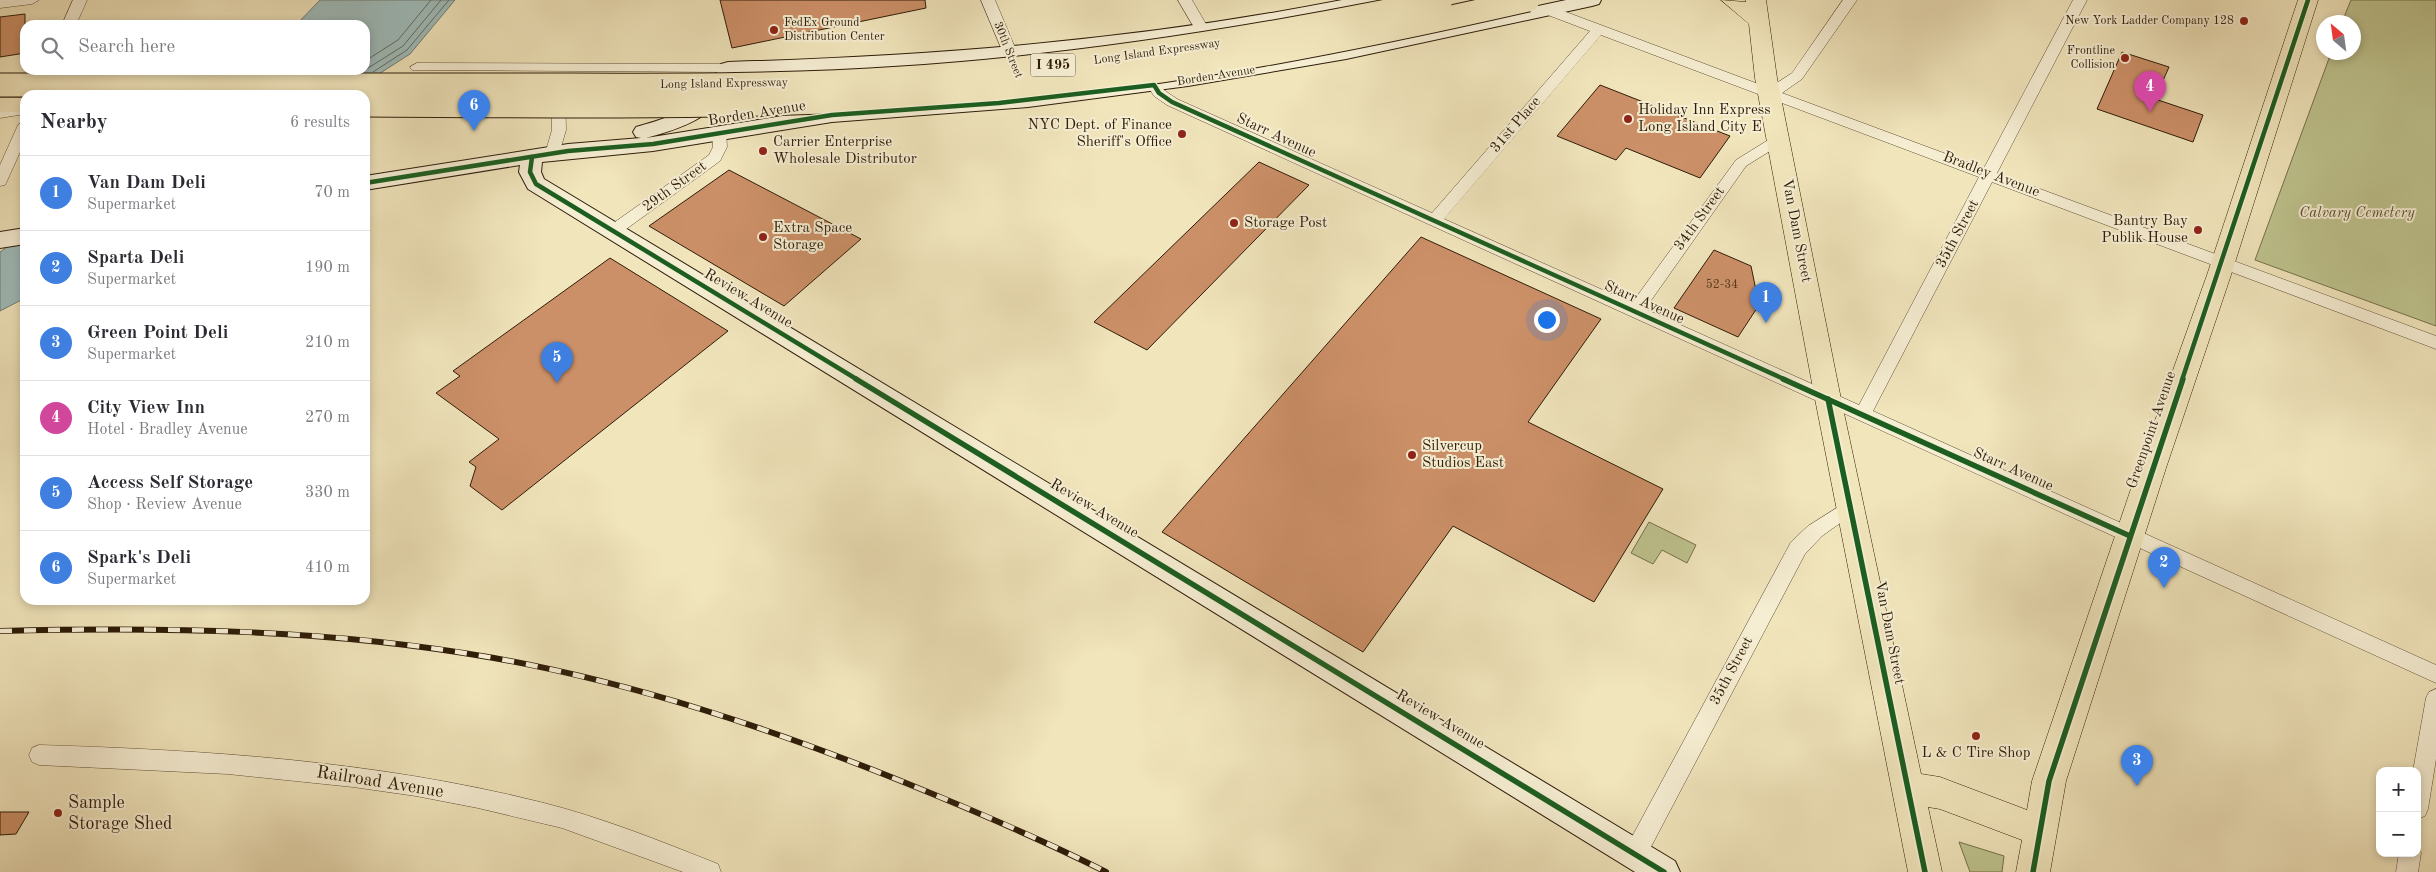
<!DOCTYPE html>
<meta charset="utf-8">
<style>
:root{--surface:#fff;--page:#f7f7f7;--text:#2b2b33;--muted:#7c7c81;--line:#e1e1e2;--accent:#8f2418}
body{margin:0;font-family:"Old Standard TT",serif;background:var(--page);color:var(--text)}
.controls{position:absolute;right:15px;bottom:15px;display:grid;overflow:hidden;border-radius:10px;box-shadow:0 2px 8px #0003}
.controls button{width:45px;height:45px;display:grid;place-items:center;padding:0;border:0;border-bottom:1px solid var(--line);background:var(--surface);color:var(--text);font:25px sans-serif}
.compass{position:absolute;left:2316px;top:15px;width:45px;height:45px;border-radius:50%;background:var(--surface);box-shadow:0 2px 8px #0003;rotate:331deg}
.you{position:absolute;left:1546px;top:319px;width:18px;height:18px;margin:-12px;border:4px solid #fff;border-radius:50%;background:#1a73e8;box-shadow:0 0 0 8px #1a73e833}
.badge{display:grid;place-items:center;width:32px;height:32px;border-radius:50%;background:var(--accent);color:#fff;font-size:16px;font-weight:700}
.pin{position:absolute;translate:-50% -41px;filter:drop-shadow(0 1px 2px #0008)}
.pin::after{content:'';position:absolute;top:26px;width:18px;height:15px;background:inherit;clip-path:polygon(0 0,100% 0,50% 100%)}
.list{margin:0;padding:0;list-style:none}
h2{display:flex;justify-content:space-between;align-items:center;height:65px;margin:0;padding:0 20px;font-size:21px}
h2 small{font-size:16px;font-weight:400;color:var(--muted)}
.list li{display:grid;grid-template-columns:32px 1fr auto;gap:15px;align-items:center;box-sizing:border-box;height:75px;padding:0 20px;border-top:1px solid var(--line)}
.list b{display:block;font-size:19px;white-space:nowrap}
.list p{margin:0;font-size:16px;white-space:nowrap;color:var(--muted)}
.list em{font-size:16px;font-style:normal;color:var(--muted)}
.icon{flex:none;width:28px;height:28px;fill:none;stroke:currentColor;stroke-width:2;stroke-linecap:round;stroke-linejoin:round}
.map{position:relative;flex:none;width:2436px;height:872px;overflow:hidden}
.search{position:absolute;background:var(--surface);box-shadow:0 2px 8px #0003;left:20px;top:20px;width:350px;height:55px;display:flex;align-items:center;gap:12px;box-sizing:border-box;padding:0 18px;border-radius:15px;color:var(--muted);font-size:19px}
.panel{position:absolute;background:var(--surface);box-shadow:0 2px 8px #0003;left:20px;top:90px;width:350px;height:515px;border-radius:15px}
.map>svg:first-child{display:block}
</style>
<div class="map">
<svg width="2436" height="872" viewBox="0 0 2436 872">
<rect width="100%" height="100%" fill="#f1e5bc"/>
<filter id="stains"><feTurbulence type="fractalNoise" baseFrequency=".004" numOctaves="4"/><feColorMatrix values="0 0 0 0 .2 0 0 0 0 .09 0 0 0 0 .02 0 0 0 .5 -.17"/></filter>
<radialGradient id="worn" r=".72"><stop offset=".6" stop-color="#630" stop-opacity="0"/><stop offset="1" stop-color="#630" stop-opacity=".3"/></radialGradient>
<!-- green -->
<g fill="#bec38e" stroke="#76704b">
<path d="M 2351,0 L 2436,0 L 2436,326 L 2255,260 L 2331,53 L 2354,52 L 2354,22 L 2342,22 Z"/>
<path d="M 1649,522 L 1696,545 L 1687,563 L 1662,550 L 1653,564 L 1631,553 Z"/>
<path d="M 1959,842 L 2004,856 L 2002,872 L 1970,872 Z"/>
</g>
<!-- water -->
<g fill="#9fbcbb" stroke="#727c73">
<path d="M 320,0 L 455,0 L 410,54 L 346,95 L 207,95 L 246,70 L 365,70 L 365,25 L 296,25 Z"/>
<path d="M 25,234 L 25,273 L 23,275 L 25,275 L 25,298 L 0,311 L 0,252 Z"/>
</g>
<g fill="none" stroke-linecap="round" stroke-linejoin="round">
<!-- shore -->
<g stroke="#666c62" stroke-width="1">
<path d="M 365,61 L 398,40 L 431,0"/>
<path d="M 365,70 L 403,46 L 441,0"/>
<path d="M 373,72 L 407,50 L 449,0"/>
</g>
</g>
<!-- building -->
<g fill="#cc9068" stroke="#2e1c08">
<path d="M 720,0 L 925,0 L 926,8 L 732,48 Z"/>
<path d="M 25,14 L 25,53 L 0,57 L 0,17 Z"/>
<path d="M 2122,52 L 2169,67 L 2155,99 L 2203,115 L 2193,142 L 2097,109 Z"/>
<path d="M 1600,85 L 1730,136 L 1700,178 L 1626,148 L 1616,160 L 1557,136 Z"/>
<path d="M 1259,162 L 1309,185 L 1147,350 L 1094,322 Z"/>
<path d="M 729,170 L 861,239 L 784,306 L 649,226 Z"/>
<path d="M 1421,237 L 1601,319 L 1528,422 L 1663,489 L 1594,602 L 1453,526 L 1363,652 L 1162,532 Z"/>
<path d="M 1714,250 L 1751,266 L 1759,305 L 1738,337 L 1674,308 Z"/>
<path d="M 610,258 L 728,331 L 502,510 L 470,486 L 476,467 L 469,462 L 499,439 L 436,393 L 460,376 L 453,371 Z"/>
<path d="M 0,812 L 29,812 L 16,834 L 0,835 Z"/>
</g>
<g fill="none" stroke-linecap="round" stroke-linejoin="round">
<defs>
<g id="minor">
<path d="M 0,0 L 39,0 L 32,4 L 0,8 Z"/>
<path d="M 73,0 L 87,0 L 76,25 L 62,25 Z"/>
<path d="M 981,0 L 995,0 L 1024,69 L 1022,72 L 1017,73 L 1010,69 Z"/>
<path d="M 1178,0 L 1192,0 L 1217,43 L 1215,46 L 1205,46 Z"/>
<path d="M 1843,0 L 1857,0 L 1802,79 L 1782,93 L 1984,168 L 2073,0 L 2087,0 L 1997,173 L 2436,336 L 2436,349 L 1992,182 L 1873,411 L 2436,665 L 2436,683 L 1167,105 L 1154,96 L 1147,85 L 1149,82 L 1159,82 L 1164,90 L 1177,99 L 1432,213 L 1590,31 L 1540,12 L 1538,9 L 1540,6 L 1550,6 L 1769,88 L 1792,73 ZM 1601,35 L 1979,177 L 1859,405 L 1645,309 L 1746,166 L 1783,143 L 1785,140 L 1783,137 L 1773,137 L 1736,160 L 1632,303 L 1444,219 Z"/>
<path d="M 417,63 L 728,64 L 735,68 L 728,72 L 412,70 L 410,67 Z"/>
<path d="M 558,91 L 565,95 L 566,130 L 559,154 L 552,159 L 545,154 L 552,130 L 551,95 Z"/>
<path d="M 25,104 L 25,114 L 0,118 L 0,108 Z"/>
<path d="M 25,120 L 25,141 L 7,181 L 5,185 L 0,186 L 0,165 L 18,125 Z"/>
<path d="M 719,127 L 726,132 L 727,147 L 720,161 L 618,235 L 608,235 L 605,231 L 608,227 L 709,155 L 713,147 L 712,132 Z"/>
<path d="M 1851,499 L 1857,501 L 1860,506 L 1857,511 L 1822,536 L 1805,554 L 1643,862 L 1635,865 L 1627,862 L 1624,854 L 1627,846 L 1791,542 L 1808,526 Z"/>
<path d="M 2436,689 L 2436,759 L 2428,809 L 2425,816 L 2417,819 L 2417,771 L 2413,771 L 2426,698 L 2429,692 Z"/>
<path d="M 39,745 C 207,750 376,761 540,802 C 601,817 660,841 718,864 L 721,872 L 683,872 L 562,828 L 478,808 L 416,796 L 353,787 L 228,774 L 39,765 L 32,762 L 29,755 L 32,748 Z"/>
<path d="M 2417,845 L 2421,853 L 2418,872 L 2396,872 L 2399,853 L 2417,853 Z"/>
</g>
<g id="secondary">
<path d="M 1342,0 L 1380,0 L 1378,4 L 1371,6 C 1159,48 952,68 736,74 C 723,114 684,128 646,138 L 832,108 L 1028,95 L 1188,74 L 1346,47 L 1566,0 L 1601,0 L 1599,4 L 1592,6 L 1346,59 L 1188,86 L 1028,107 L 832,122 L 653,151 L 542,162 L 541,172 L 544,179 L 1675,861 L 1680,872 L 1635,872 L 528,189 L 519,172 L 520,165 L 365,190 L 365,176 L 568,144 L 641,138 L 636,137 L 633,132 L 636,127 C 660,120 691,112 708,92 C 715,84 715,72 721,64 L 728,62 C 935,56 1139,40 1342,0 Z"/>
<path d="M 25,228 L 25,244 L 0,248 L 0,232 Z"/>
</g>
<path id="primary" d="M 1721,0 L 1746,2 L 1746,0 L 1766,0 L 1777,78 L 1841,399 L 1921,774 L 1940,777 L 2027,810 L 2032,781 L 2138,468 L 2207,275 L 2298,0 L 2318,0 L 2231,275 L 2166,468 L 2066,781 L 2050,872 L 2016,872 L 2022,840 L 1940,809 L 1928,807 L 1942,872 L 1908,872 L 1815,399 L 1755,78 L 1749,24 Z"/>
<rect id="motorway" x="0" y="98" width="25" height="14"/>
</defs>
<!-- minor casing -->
<use href="#minor" stroke="#5f4e35" stroke-width="1"/>
<!-- secondary casing -->
<use href="#secondary" stroke="#2e1c08" stroke-width="2"/>
<!-- primary casing -->
<use href="#primary" stroke="#2e1c08" stroke-width="1"/>
<!-- motorway casing -->
<use href="#motorway" stroke="#2e1c08" stroke-width="1"/>
<!-- minor -->
<use href="#minor" fill="#f6eed3" fill-rule="evenodd"/>
<!-- secondary -->
<use href="#secondary" fill="#f6eed3" fill-rule="evenodd"/>
<!-- primary -->
<use href="#primary" fill="#f1e5bc" fill-rule="evenodd"/>
<!-- motorway -->
<use href="#motorway" fill="#f1e5bc" fill-rule="evenodd"/>
<defs>
<path id="rail" d="M 0,631 C 165,627 331,629 494,658 C 634,683 769,728 901,781 C 970,809 1039,838 1106,872"/>
</defs>
<!-- rail casing -->
<use href="#rail" stroke="#2e1c08" stroke-width="6"/>
<!-- rail -->
<use href="#rail" stroke="#f6eed3" stroke-width="4.5" stroke-dasharray="12" stroke-linecap="butt"/>
<defs>
<g id="motorway-bridge">
<path d="M 0,85 C 170,85 339,85 509,85 C 640,85 771,87 902,78 C 1084,66 1263,37 1441,0"/>
<path d="M 365,105 C 575,106 785,110 995,91 C 1175,75 1352,40 1528,0"/>
</g>
</defs>
<!-- motorway-bridge casing -->
<use href="#motorway-bridge" stroke="#2e1c08" stroke-width="25" stroke-linecap="butt"/>
<!-- motorway-bridge -->
<use href="#motorway-bridge" stroke="#f1e5bc" stroke-width="23"/>
<defs>
<g id="cycleway-far1">
<path d="M 532,157 L 530,172 L 536,184 L 858,380"/>
<path d="M 365,183 L 568,151 L 653,144 L 832,115 L 999,103 L 1154,85 L 1159,93 L 1172,102 L 1786,380"/>
<path d="M 2182,380 L 2308,0"/>
</g>
<g id="cycleway">
<path d="M 856,379 L 1664,872"/>
<path d="M 1783,379 L 2130,536"/>
<path d="M 1828,399 L 1925,872"/>
<path d="M 2033,872 L 2049,781 L 2183,379"/>
</g>
</defs>
<!-- cycleway-far1 casing -->
<use href="#cycleway-far1" stroke="#f6eed3" stroke-width="7"/>
<!-- cycleway casing -->
<use href="#cycleway" stroke="#f6eed3" stroke-width="9"/>
<!-- cycleway-far1 -->
<use href="#cycleway-far1" stroke="#1b5e20" stroke-width="4.5"/>
<!-- cycleway -->
<use href="#cycleway" stroke="#1b5e20" stroke-width="5.5"/>
</g>
<!-- markers -->
<g fill="#8f2418" stroke="#f6eed3" stroke-width="2">
<circle cx="2244" cy="21" r="5"/>
<circle cx="774" cy="30" r="5"/>
<circle cx="2125" cy="58" r="5"/>
<circle cx="1628" cy="119" r="5"/>
<circle cx="1182" cy="134" r="5"/>
<circle cx="763" cy="151" r="5"/>
<circle cx="1234" cy="223" r="5"/>
<circle cx="2198" cy="230" r="5"/>
<circle cx="763" cy="237" r="5"/>
<circle cx="1412" cy="455" r="5"/>
<circle cx="1976" cy="736" r="5"/>
<circle cx="58" cy="813" r="5"/>
</g>
<g text-anchor="middle" dominant-baseline="central" stroke-width="4" stroke-linejoin="round" paint-order="stroke">
<!-- far-poi labels -->
<g font-size="12" fill="#2e1c08" stroke="#f6eed3" text-anchor="end">
<text x="2234" y="21">New York Ladder Company 128</text>
<text x="784" y="23" text-anchor="start">FedEx Ground<tspan x="784" dy="14">Distribution Center</tspan></text>
<text x="2115" y="51">Frontline<tspan x="2115" dy="14">Collision</tspan></text>
</g>
<!-- far-street labels -->
<g font-size="12" fill="#2e1c08" stroke="#f6eed3">
<text transform="translate(1008 50) rotate(68)">30th Street</text>
<text transform="translate(1157 52) rotate(-8)">Long Island Expressway</text>
<text transform="translate(1216 76) rotate(-9)">Borden Avenue</text>
<text transform="translate(724 84) rotate(-1)">Long Island Expressway</text>
</g>
<!-- number labels -->
<g font-size="12" fill="#563920">
<text x="1722" y="285">52-34</text>
</g>
<!-- shield labels -->
<rect fill="#f6eed3" stroke="#6a5b45" stroke-width="1" x="1030.5" y="53.5" width="45" height="23" rx="4"/>
<g font-size="14" font-weight="bold" fill="#2e1c08">
<text x="1053" y="65">I 495</text>
</g>
<!-- poi labels -->
<g font-size="15" fill="#2e1c08" stroke="#f6eed3" text-anchor="start">
<text x="1638" y="110">Holiday Inn Express<tspan x="1638" dy="17">Long Island City E</tspan></text>
<text x="1172" y="125" text-anchor="end">NYC Dept. of Finance<tspan x="1172" dy="17">Sheriff's Office</tspan></text>
<text x="773" y="142">Carrier Enterprise<tspan x="773" dy="17">Wholesale Distributor</tspan></text>
<text x="2188" y="221" text-anchor="end">Bantry Bay<tspan x="2188" dy="17">Publik House</tspan></text>
<text x="1244" y="223">Storage Post</text>
<text x="773" y="228">Extra Space<tspan x="773" dy="17">Storage</tspan></text>
<text x="1422" y="446">Silvercup<tspan x="1422" dy="17">Studios East</tspan></text>
<text x="1976" y="753" text-anchor="middle">L &amp; C Tire Shop</text>
</g>
<!-- street labels -->
<g font-size="15" fill="#2e1c08" stroke="#f6eed3">
<text transform="translate(757 114) rotate(-9)">Borden Avenue</text>
<text transform="translate(1516 125) rotate(-49)">31st Place</text>
<text transform="translate(1276 136) rotate(25)">Starr Avenue</text>
<text transform="translate(1991 175) rotate(21)">Bradley Avenue</text>
<text transform="translate(675 187) rotate(-36)">29th Street</text>
<text transform="translate(1700 219) rotate(-54)">34th Street</text>
<text transform="translate(1796 231) rotate(79)">Van Dam Street</text>
<text transform="translate(1958 234) rotate(-62)">35th Street</text>
<text transform="translate(748 299) rotate(31)">Review Avenue</text>
<text transform="translate(1644 303) rotate(24)">Starr Avenue</text>
<text transform="translate(2152 430) rotate(-71)">Greenpoint Avenue</text>
<text transform="translate(2013 470) rotate(24)">Starr Avenue</text>
<text transform="translate(1094 509) rotate(31)">Review Avenue</text>
<text transform="translate(1889 633) rotate(79)">Van Dam Street</text>
<text transform="translate(1732 671) rotate(-62)">35th Street</text>
<text transform="translate(1440 720) rotate(31)">Review Avenue</text>
</g>
<!-- park labels -->
<g font-size="15" font-style="italic" fill="#594e30" stroke="#f6eed3">
<text x="2357" y="213">Calvary Cemetery</text>
</g>
<!-- near-street labels -->
<g font-size="18" fill="#2e1c08" stroke="#f6eed3">
<text transform="translate(380 782) rotate(9)">Railroad Avenue</text>
</g>
<!-- near-poi labels -->
<g font-size="18" fill="#2e1c08" stroke="#f6eed3" text-anchor="start">
<text x="68" y="803">Sample<tspan x="68" dy="21">Storage Shed</tspan></text>
</g>
</g>
<rect width="100%" height="100%" filter="url(#stains)"/>
<rect width="100%" height="100%" fill="url(#worn)"/>
</svg>
<div class="controls">
<button>+</button>
<button>−</button>
</div>
<svg class="compass" viewBox="-18 -18 36 36"><path d="M0-13l5 13h-10z" fill="#e53935"/><path d="M0 13l5-13h-10z" fill="#7c7c81"/></svg>
<div class="you"></div>
<div class="pin badge" style="left:1766px;top:323px;background:#3f7fe0">1</div>
<div class="pin badge" style="left:2164px;top:588px;background:#3f7fe0">2</div>
<div class="pin badge" style="left:2137px;top:786px;background:#3f7fe0">3</div>
<div class="pin badge" style="left:2150px;top:112px;background:#d1479c">4</div>
<div class="pin badge" style="left:557px;top:383px;background:#3f7fe0">5</div>
<div class="pin badge" style="left:474px;top:131px;background:#3f7fe0">6</div>
<div class="search"><svg class="icon" aria-label="search" viewBox="0 0 24 24"><circle cx="10" cy="10" r="6"/><path d="M15 15l6 6"/></svg>Search here</div>
<section class="panel">
<h2>Nearby<small>6 results</small></h2>
<ul class="list">
<li><span class="badge" style="background:#3f7fe0">1</span><div><b>Van Dam Deli</b><p>Supermarket</p></div><em>70 m</em></li>
<li><span class="badge" style="background:#3f7fe0">2</span><div><b>Sparta Deli</b><p>Supermarket</p></div><em>190 m</em></li>
<li><span class="badge" style="background:#3f7fe0">3</span><div><b>Green Point Deli</b><p>Supermarket</p></div><em>210 m</em></li>
<li><span class="badge" style="background:#d1479c">4</span><div><b>City View Inn</b><p>Hotel · Bradley Avenue</p></div><em>270 m</em></li>
<li><span class="badge" style="background:#3f7fe0">5</span><div><b>Access Self Storage</b><p>Shop · Review Avenue</p></div><em>330 m</em></li>
<li><span class="badge" style="background:#3f7fe0">6</span><div><b>Spark's Deli</b><p>Supermarket</p></div><em>410 m</em></li>
</ul>
</section>
</div>
